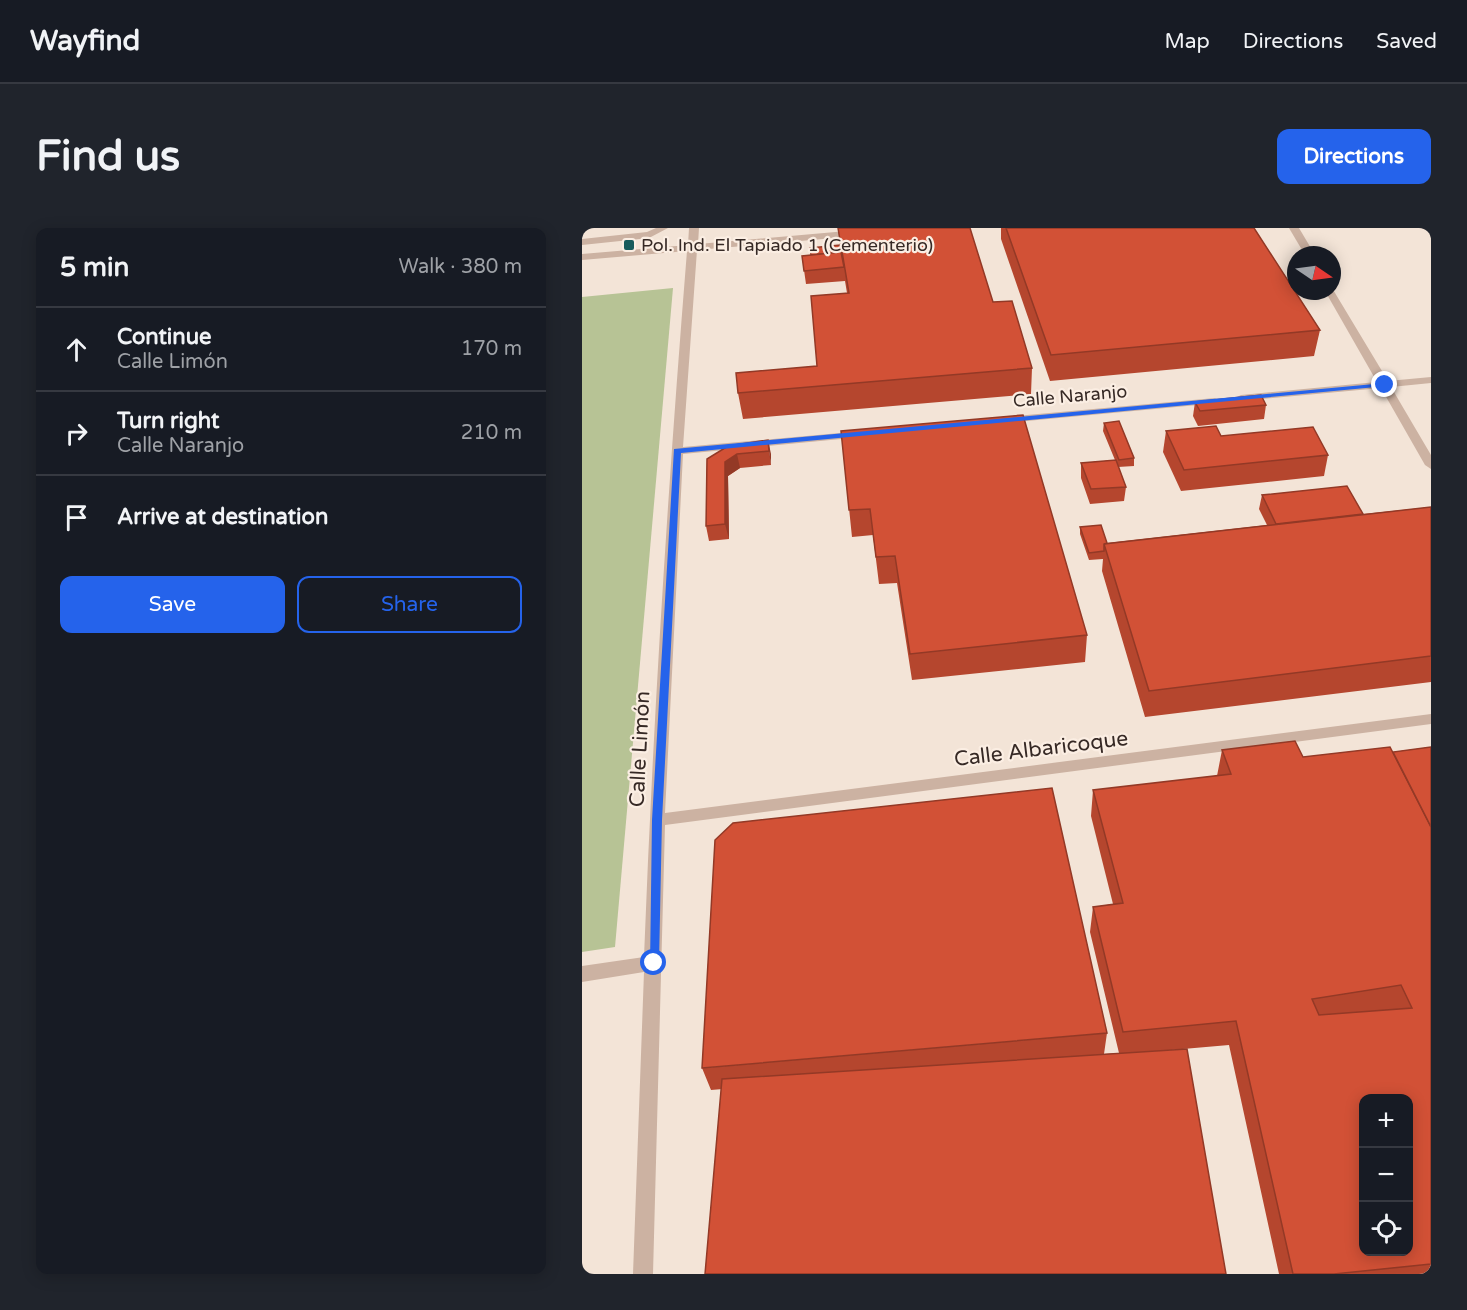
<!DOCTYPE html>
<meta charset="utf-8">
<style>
:root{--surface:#171b24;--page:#20242c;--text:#f1f3f6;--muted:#9ea1a6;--line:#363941;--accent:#2563eb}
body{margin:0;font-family:"Varela Round",sans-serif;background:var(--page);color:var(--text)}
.controls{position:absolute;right:18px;bottom:18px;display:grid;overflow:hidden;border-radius:12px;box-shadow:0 3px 15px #0003}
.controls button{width:54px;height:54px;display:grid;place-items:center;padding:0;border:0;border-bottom:2px solid var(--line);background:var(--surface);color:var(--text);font:30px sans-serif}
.compass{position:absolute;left:705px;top:18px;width:54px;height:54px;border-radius:50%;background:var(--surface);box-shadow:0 3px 15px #0003;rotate:103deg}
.stop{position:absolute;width:18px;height:18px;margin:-14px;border:4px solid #2563eb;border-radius:50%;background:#fff}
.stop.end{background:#2563eb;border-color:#fff;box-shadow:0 2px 6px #0008}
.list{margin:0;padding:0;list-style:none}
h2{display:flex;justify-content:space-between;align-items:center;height:78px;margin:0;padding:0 24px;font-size:26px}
h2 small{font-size:20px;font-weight:400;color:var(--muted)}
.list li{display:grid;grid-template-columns:39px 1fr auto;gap:18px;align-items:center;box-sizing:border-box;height:84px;padding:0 24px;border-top:2px solid var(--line)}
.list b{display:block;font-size:22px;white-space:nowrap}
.list p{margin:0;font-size:20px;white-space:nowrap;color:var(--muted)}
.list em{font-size:20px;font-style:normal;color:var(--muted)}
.actions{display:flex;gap:12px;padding:18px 24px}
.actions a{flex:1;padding:14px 0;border:2px solid var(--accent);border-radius:12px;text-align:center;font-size:21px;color:var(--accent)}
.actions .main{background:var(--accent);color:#fff}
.icon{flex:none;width:33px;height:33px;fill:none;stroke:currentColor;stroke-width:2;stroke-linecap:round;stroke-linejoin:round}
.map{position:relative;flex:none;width:849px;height:1046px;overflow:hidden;border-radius:12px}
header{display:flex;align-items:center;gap:36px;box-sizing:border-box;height:84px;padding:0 30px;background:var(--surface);border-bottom:2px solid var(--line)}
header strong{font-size:28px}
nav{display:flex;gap:33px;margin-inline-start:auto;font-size:21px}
.intro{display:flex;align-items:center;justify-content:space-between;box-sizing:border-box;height:144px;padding:0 36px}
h1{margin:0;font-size:42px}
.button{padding:15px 27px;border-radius:12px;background:var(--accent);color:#fff;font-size:21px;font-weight:700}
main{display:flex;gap:36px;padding:0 36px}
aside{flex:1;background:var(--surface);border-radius:12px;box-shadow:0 3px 15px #0003}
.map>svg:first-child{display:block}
</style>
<header>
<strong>Wayfind</strong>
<nav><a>Map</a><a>Directions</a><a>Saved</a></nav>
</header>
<div class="intro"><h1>Find us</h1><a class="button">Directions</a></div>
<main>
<aside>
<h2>5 min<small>Walk · 380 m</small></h2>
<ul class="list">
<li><svg class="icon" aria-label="ahead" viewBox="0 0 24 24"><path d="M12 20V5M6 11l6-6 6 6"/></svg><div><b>Continue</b><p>Calle Limón</p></div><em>170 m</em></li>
<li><svg class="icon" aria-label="right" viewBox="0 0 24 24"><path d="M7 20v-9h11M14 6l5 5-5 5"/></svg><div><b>Turn right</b><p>Calle Naranjo</p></div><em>210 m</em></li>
<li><svg class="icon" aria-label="arrive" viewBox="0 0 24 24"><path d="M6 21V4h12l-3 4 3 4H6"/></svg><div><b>Arrive at destination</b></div></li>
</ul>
<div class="actions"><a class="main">Save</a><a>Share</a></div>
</aside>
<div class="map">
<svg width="849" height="1046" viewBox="0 0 849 1046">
<rect width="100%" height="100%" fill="#f3e4d7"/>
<!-- green -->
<path fill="#b7c395" d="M 91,60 L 33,719 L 0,724 L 0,69 Z"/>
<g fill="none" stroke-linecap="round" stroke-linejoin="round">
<!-- minor -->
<g fill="#ccb2a2" fill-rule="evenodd">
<path d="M 74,0 L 86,0 L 67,10 L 0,17 L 0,11 L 65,4 Z"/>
<path d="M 107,0 L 117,0 L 116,16 L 276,2 L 281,5 L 276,8 L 115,22 L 101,219 L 280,203 L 286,206 L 280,209 L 101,226 L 83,585 L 849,486 L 849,496 L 83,597 L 71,1046 L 51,1046 L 62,744 L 0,754 L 0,738 L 62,729 C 71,493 86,258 105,23 L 0,32 L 0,26 L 106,17 Z"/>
<path d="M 707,0 L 717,0 L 733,27 L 723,27 Z"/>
<path d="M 750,60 L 806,153 L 849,149 L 849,155 L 809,159 L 849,227 L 849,241 L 843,237 L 799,160 L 659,173 L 653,170 L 659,167 L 795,154 L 743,63 L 750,63 Z"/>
<path d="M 633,170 L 639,173 L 637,175 L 423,195 L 417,192 L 423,189 Z"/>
</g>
</g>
<!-- wall -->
<g fill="#b5462e">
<path d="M 256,0 L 411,74 L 450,140 L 449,166 L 161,191 L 156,165 L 235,138 L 265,65 L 263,53 L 224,56 L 220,28 L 229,27 L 258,17 Z"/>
<path d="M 419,0 L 672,0 L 738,102 L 732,128 L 468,153 L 419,11 Z"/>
<path d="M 613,174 L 684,177 L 682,191 L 616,198 L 611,188 Z"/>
<path d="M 522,195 L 552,230 L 552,238 L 536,239 L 544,259 L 542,273 L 508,276 L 499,250 L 499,235 L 533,232 L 521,203 Z"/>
<path d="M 259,203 L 505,407 L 503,434 L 330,452 L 315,355 L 297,356 L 291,307 L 270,309 Z"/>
<path d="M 584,203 L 639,208 L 746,227 L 742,248 L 599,263 L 581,224 Z"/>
<path d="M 186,212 L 189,237 L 158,240 L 146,248 L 147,311 L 127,313 L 124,298 L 125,231 Z"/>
<path d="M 680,267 L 781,286 L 849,279 L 849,454 L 563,489 L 520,343 L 521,331 L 507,332 L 498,306 L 498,299 L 525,315 L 685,297 L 677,281 Z"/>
<path d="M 849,519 L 849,1046 L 697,1046 L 647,817 L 129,862 L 120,840 L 525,805 L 522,826 L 537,825 L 508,704 L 511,679 L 531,676 L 509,588 L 511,562 L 635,548 L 640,522 L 721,529 L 811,524 Z"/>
</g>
<!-- shaded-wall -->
<g fill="#933926">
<path d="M 186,212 L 189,226 L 189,237 L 187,223 Z"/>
<path d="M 155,226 L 158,240 L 146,248 L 147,311 L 143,296 L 143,234 Z"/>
</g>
<!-- building -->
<g fill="#d25136" stroke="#933926" stroke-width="1.5" fill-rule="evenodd">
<path d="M 256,0 L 388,0 L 411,74 L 430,73 L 450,140 L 156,165 L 154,145 L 235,138 L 229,68 L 267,65 Z"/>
<path d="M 424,0 L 672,0 L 738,102 L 469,127 Z"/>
<path d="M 258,17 L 259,24 L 229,27 L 228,20 Z"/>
<path d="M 259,24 L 262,39 L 222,43 L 220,28 Z"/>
<path d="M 679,167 L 684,177 L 618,183 L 613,174 Z"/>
<path d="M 441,187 L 505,407 L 328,426 L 313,328 L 294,329 L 288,281 L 267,282 L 259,203 Z"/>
<path d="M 537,193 L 552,230 L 537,232 L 522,195 Z"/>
<path d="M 634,198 L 639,208 L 731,199 L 746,227 L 602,242 L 584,203 Z"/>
<path d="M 186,212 L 187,223 L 155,226 L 143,234 L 143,296 L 124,298 L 125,231 L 146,218 Z"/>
<path d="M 534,232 L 544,259 L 509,261 L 499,235 Z"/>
<path d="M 765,258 L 781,286 L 694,296 L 680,267 Z"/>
<path d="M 849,279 L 849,428 L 567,463 L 522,316 Z"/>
<path d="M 519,297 L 525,315 L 522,316 L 522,323 L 507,325 L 498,299 Z"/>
<path d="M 713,513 L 721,529 L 808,519 L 849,599 L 849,1036 L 752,1046 L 711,1046 L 654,793 L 541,804 L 511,679 L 541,675 L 511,562 L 649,546 L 640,522 ZM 819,757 L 830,780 L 737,787 L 730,771 ZM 782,870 L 826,870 L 826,1023 L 782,1023 Z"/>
<path d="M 849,519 L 849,599 L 811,524 Z"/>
<path d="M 470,560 L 525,805 L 120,840 L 133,612 L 151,595 Z"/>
<path d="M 605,821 L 644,1046 L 123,1046 L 140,851 Z"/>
</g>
<!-- route -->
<path fill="#2563eb" d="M 803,155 L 805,158 L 99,225 L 80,592 L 77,735 L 76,738 L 68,738 L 70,592 L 92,221 Z"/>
<!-- markers -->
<rect fill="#175b5b" stroke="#fbeee3" stroke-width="2" x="41" y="11" width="12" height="12" rx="3"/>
<g text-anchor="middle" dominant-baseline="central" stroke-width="4.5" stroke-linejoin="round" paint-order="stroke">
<!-- far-poi labels -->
<g font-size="18" fill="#362925" stroke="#fbeee3" text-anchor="start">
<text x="59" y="17">Pol. Ind. El Tapiado 1 (Cementerio)</text>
</g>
<!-- far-street labels -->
<g font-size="18" fill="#362925" stroke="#fbeee3">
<text transform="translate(488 168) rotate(-5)">Calle Naranjo</text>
</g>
<!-- street labels -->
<g font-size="21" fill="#362925" stroke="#fbeee3">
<text transform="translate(58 521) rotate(-87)">Calle Limón</text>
<text transform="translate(459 521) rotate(-7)">Calle Albaricoque</text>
</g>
</g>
</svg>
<div class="controls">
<button>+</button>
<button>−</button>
<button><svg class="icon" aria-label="locate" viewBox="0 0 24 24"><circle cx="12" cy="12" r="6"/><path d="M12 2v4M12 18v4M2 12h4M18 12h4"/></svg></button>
</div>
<svg class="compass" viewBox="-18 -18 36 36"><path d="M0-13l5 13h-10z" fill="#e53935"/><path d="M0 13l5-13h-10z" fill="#9ea1a6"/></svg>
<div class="stop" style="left:72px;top:735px"></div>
<div class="stop end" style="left:803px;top:157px"></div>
</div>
</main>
